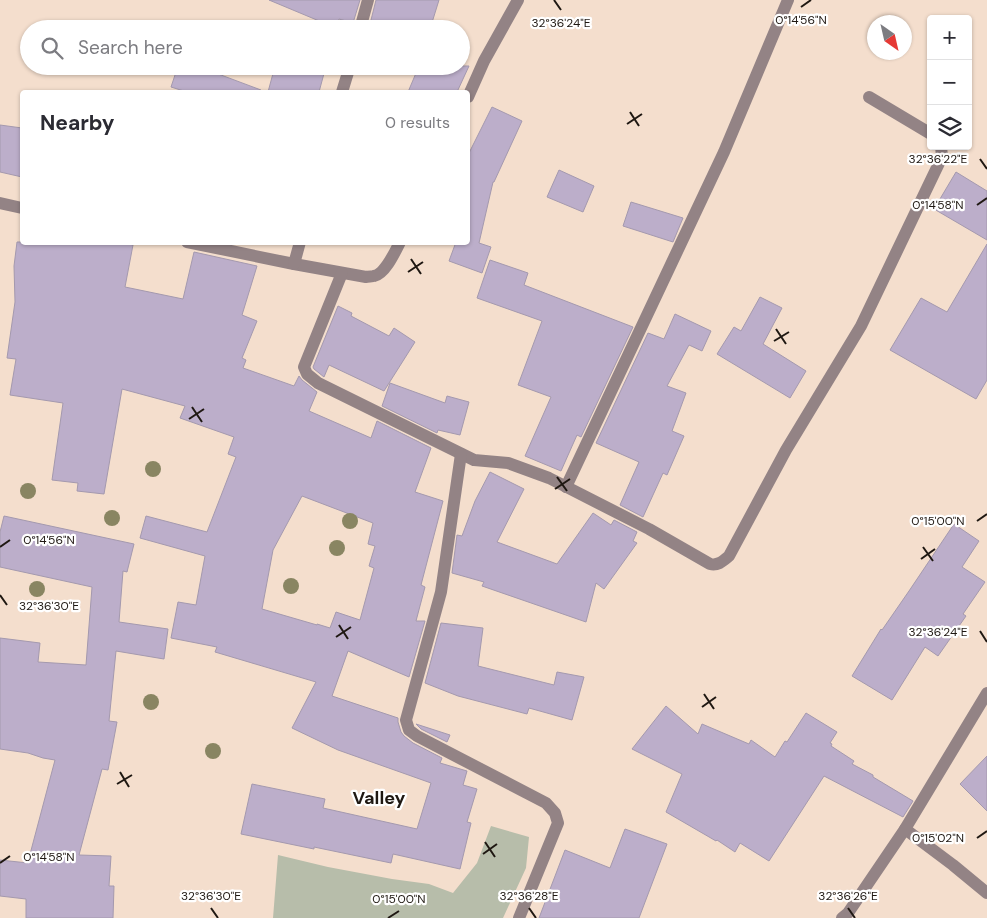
<!DOCTYPE html>
<meta charset="utf-8">
<style>
:root{--surface:#fff;--page:#f2f2f3;--text:#2b2b33;--muted:#7c7c81;--line:#e1e1e2}
body{margin:0;font-family:"DM Sans",sans-serif;background:var(--page);color:var(--text)}
.controls{position:absolute;right:15px;top:15px;display:grid;overflow:hidden;border-radius:5px;box-shadow:0 1px 4px #0004}
.controls button{width:45px;height:45px;display:grid;place-items:center;padding:0;border:0;border-bottom:1px solid var(--line);background:var(--surface);color:var(--text);font:25px sans-serif}
.compass{position:absolute;left:867px;top:15px;width:45px;height:45px;border-radius:50%;background:var(--surface);box-shadow:0 1px 4px #0004;rotate:146deg}
.list{margin:0;padding:0;list-style:none}
h2{display:flex;justify-content:space-between;align-items:center;height:65px;margin:0;padding:0 20px;font-size:21px}
h2 small{font-size:16px;font-weight:400;color:var(--muted)}
.icon{flex:none;width:28px;height:28px;fill:none;stroke:currentColor;stroke-width:2;stroke-linecap:round;stroke-linejoin:round}
.map{position:relative;flex:none;width:987px;height:918px;overflow:hidden}
.search{position:absolute;background:var(--surface);box-shadow:0 1px 4px #0004;left:20px;top:20px;width:450px;height:55px;display:flex;align-items:center;gap:12px;box-sizing:border-box;padding:0 18px;border-radius:28px;color:var(--muted);font-size:19px}
.panel{position:absolute;background:var(--surface);box-shadow:0 1px 4px #0004;left:20px;top:90px;width:450px;height:155px;border-radius:5px}
.map>svg:first-child{display:block}
</style>
<div class="map">
<svg width="987" height="918" viewBox="0 0 987 918">
<rect width="100%" height="100%" fill="#f4decd"/>
<!-- green -->
<path fill="#b7bdaa" d="M 491,826 L 529,837 L 526,868 L 503,918 L 273,918 L 278,855 L 328,867 L 392,879 L 429,884 L 453,893 L 477,863 Z"/>
<!-- building -->
<g fill="#bcaeca" stroke="#a499ae" fill-rule="evenodd">
<path d="M 269,0 L 360,0 L 353,23 L 339,19 L 336,28 Z"/>
<path d="M 376,0 L 439,0 L 430,29 L 372,29 L 369,28 Z"/>
<path d="M 178,66 L 197,66 L 261,90 L 261,92 L 187,92 L 171,87 Z"/>
<path d="M 275,66 L 326,66 L 319,92 L 268,92 Z"/>
<path d="M 419,66 L 469,66 L 457,92 L 408,92 Z"/>
<path d="M 492,107 L 522,121 L 494,182 L 493,182 L 479,243 L 491,247 L 482,273 L 449,261 L 456,242 L 468,242 L 468,155 Z"/>
<path d="M 0,125 L 22,128 L 22,177 L 0,172 Z"/>
<path d="M 559,170 L 594,186 L 583,212 L 547,197 Z"/>
<path d="M 956,172 L 987,191 L 987,240 L 934,209 Z"/>
<path d="M 631,202 L 683,218 L 673,242 L 623,226 Z"/>
<path d="M 17,242 L 120,242 L 133,245 L 125,287 L 183,299 L 194,252 L 257,266 L 242,315 L 257,321 L 242,358 L 246,360 L 243,368 L 294,386 L 299,376 L 302,380 L 317,392 L 309,411 L 371,438 L 377,421 L 431,448 L 415,492 L 443,501 L 421,585 L 425,587 L 416,621 L 425,621 L 409,677 L 348,651 L 332,696 L 398,718 L 398,722 L 401,732 L 404,736 L 413,743 L 442,758 L 440,763 L 467,771 L 463,785 L 477,789 L 467,822 L 471,823 L 460,869 L 393,854 L 391,863 L 314,847 L 314,849 L 241,834 L 252,784 L 325,799 L 323,808 L 417,829 L 431,783 L 338,750 L 292,728 L 316,682 L 215,652 L 217,647 L 171,638 L 178,602 L 196,605 L 205,556 L 140,538 L 146,516 L 207,532 L 236,457 L 228,454 L 234,437 L 180,418 L 185,406 L 122,389 L 104,494 L 77,491 L 78,483 L 52,480 L 63,403 L 10,395 L 16,359 L 7,358 L 15,302 L 14,266 ZM 302,496 L 373,523 L 368,544 L 375,546 L 369,566 L 374,568 L 360,620 L 336,612 L 330,628 L 317,624 L 317,625 L 262,609 L 273,550 Z"/>
<path d="M 987,244 L 987,380 L 976,399 L 890,350 L 921,298 L 947,312 Z"/>
<path d="M 490,260 L 528,273 L 524,285 L 633,327 L 581,437 L 577,435 L 561,471 L 525,456 L 551,397 L 518,385 L 542,321 L 477,298 Z"/>
<path d="M 760,297 L 782,308 L 763,344 L 806,371 L 790,398 L 717,354 L 734,327 L 741,331 Z"/>
<path d="M 338,306 L 352,313 L 351,316 L 389,336 L 394,328 L 415,342 L 384,391 L 329,365 L 324,377 L 314,369 L 313,367 Z"/>
<path d="M 675,314 L 711,331 L 702,351 L 689,345 L 667,386 L 686,393 L 672,431 L 684,436 L 667,475 L 663,473 L 643,517 L 620,505 L 639,462 L 596,443 L 648,333 L 664,339 Z"/>
<path d="M 390,383 L 445,403 L 447,396 L 469,402 L 460,435 L 438,430 L 437,433 L 382,406 Z"/>
<path d="M 490,472 L 524,489 L 497,542 L 557,564 L 593,513 L 611,525 L 614,520 L 637,532 L 633,541 L 637,543 L 604,589 L 596,583 L 586,622 L 482,586 L 484,582 L 452,573 L 457,535 L 462,536 L 475,501 Z"/>
<path d="M 4,516 L 134,544 L 127,572 L 123,571 L 119,622 L 168,629 L 164,659 L 116,651 L 109,721 L 117,722 L 108,770 L 102,769 L 79,855 L 111,856 L 109,886 L 114,886 L 113,918 L 26,918 L 26,899 L 0,896 L 0,860 L 28,863 L 29,858 L 55,760 L 43,758 L 28,753 L 0,749 L 0,638 L 40,643 L 38,662 L 86,665 L 92,587 L 0,567 L 0,532 Z"/>
<path d="M 954,524 L 979,541 L 962,567 L 985,582 L 963,614 L 966,616 L 938,656 L 925,647 L 892,700 L 852,676 L 881,629 L 882,630 L 909,591 Z"/>
<path d="M 441,623 L 483,628 L 478,666 L 554,685 L 557,672 L 584,677 L 572,720 L 529,708 L 527,714 L 458,696 L 425,683 Z"/>
<path d="M 666,706 L 698,734 L 702,724 L 749,744 L 751,740 L 775,757 L 785,741 L 787,742 L 806,713 L 837,732 L 830,743 L 832,744 L 831,746 L 854,761 L 852,764 L 873,775 L 873,777 L 913,801 L 903,817 L 824,776 L 769,861 L 740,843 L 735,852 L 717,840 L 716,841 L 666,812 L 682,774 L 632,749 Z"/>
<path d="M 416,724 L 450,735 L 447,742 L 421,729 Z"/>
<path d="M 987,756 L 987,811 L 960,784 Z"/>
<path d="M 625,829 L 667,844 L 639,918 L 539,918 L 565,850 L 610,868 Z"/>
</g>
<g fill="none" stroke-linecap="round" stroke-linejoin="round">
<!-- lane -->
<g stroke="#938385" stroke-width="12">
<path d="M 905,829 L 953,865 L 987,893"/>
<path d="M 842,918 L 848,913 L 905,829 L 987,693"/>
</g>
<!-- street -->
<g stroke="#938385" stroke-width="12">
<path d="M 360,29 L 368,0"/>
<path d="M 342,92 L 350,66"/>
<path d="M 468,97 L 484,61 L 518,0"/>
<path d="M 869,97 L 931,134"/>
<path d="M 0,203 L 22,208"/>
<path d="M 187,242 L 294,264 L 366,277 C 369,276 372,277 374,276 C 385,274 395,252 400,242"/>
<path d="M 294,264 L 300,242"/>
<path d="M 342,273 L 304,367 L 307,374 L 318,383 L 474,460 L 508,463 L 549,478 L 649,529 L 710,564 C 718,566 723,561 729,556 L 786,450 L 861,326 L 942,157 L 941,146"/>
<path d="M 461,454 L 441,592 L 406,720 L 409,730 L 417,736 L 546,803 L 555,813 L 558,823 L 519,918"/>
<path d="M 566,487 L 724,152 L 788,0"/>
</g>
</g>
<!-- trees -->
<g fill="#898562">
<circle cx="153" cy="469" r="8"/>
<circle cx="28" cy="491" r="8"/>
<circle cx="112" cy="518" r="8"/>
<circle cx="350" cy="521" r="8"/>
<circle cx="337" cy="548" r="8"/>
<circle cx="291" cy="586" r="8"/>
<circle cx="37" cy="589" r="8"/>
<circle cx="151" cy="702" r="8"/>
<circle cx="213" cy="751" r="8"/>
</g>
<!-- ticks -->
<path fill="none" stroke="#1f1812" stroke-width="2" d="M 554,0 L 561,10M 801,7 L 811,0M 630,112 L 639,126M 627,124 L 642,114M 980,159 L 987,169M 977,205 L 987,198M 411,259 L 421,274M 408,272 L 423,262M 776,329 L 786,344M 774,341 L 789,332M 192,407 L 202,422M 189,419 L 204,409M 557,477 L 567,491M 555,489 L 570,479M 977,521 L 987,514M 0,547 L 10,540M 923,547 L 933,561M 921,559 L 935,549M 0,595 L 7,605M 339,625 L 348,639M 980,631 L 987,642M 336,637 L 351,627M 704,694 L 714,709M 702,707 L 716,697M 120,772 L 129,787M 117,784 L 132,775M 977,838 L 987,831M 485,842 L 495,857M 483,854 L 497,844M 0,863 L 10,856M 211,908 L 218,918M 529,908 L 536,918M 848,908 L 855,918M 388,918 L 399,911"/>
<g text-anchor="middle" dominant-baseline="central" stroke-width="4.5" stroke-linejoin="round" paint-order="stroke">
<!-- quarter labels -->
<g font-size="18" font-weight="bold" fill="#1f1812" stroke="#fff">
<text x="379" y="798">Valley</text>
</g>
</g>
<g font-size="12" text-anchor="middle" fill="#1f1812" stroke="#fff" stroke-width="4.5" stroke-linejoin="round" paint-order="stroke">
<text x="801" y="24">0°14'56"N</text>
<text x="561" y="27">32°36'24"E</text>
<text x="938" y="163">32°36'22"E</text>
<text x="938" y="209">0°14'58"N</text>
<text x="938" y="525">0°15'00"N</text>
<text x="49" y="544">0°14'56"N</text>
<text x="49" y="610">32°36'30"E</text>
<text x="938" y="636">32°36'24"E</text>
<text x="938" y="842">0°15'02"N</text>
<text x="49" y="861">0°14'58"N</text>
<text x="211" y="900">32°36'30"E</text>
<text x="529" y="900">32°36'28"E</text>
<text x="848" y="900">32°36'26"E</text>
<text x="399" y="903">0°15'00"N</text>
</g>
</svg>
<div class="controls">
<button>+</button>
<button>−</button>
<button><svg class="icon" aria-label="layers" viewBox="0 0 24 24"><path d="M12 4l9 5-9 5-9-5zM3 14l9 5 9-5"/></svg></button>
</div>
<svg class="compass" viewBox="-18 -18 36 36"><path d="M0-13l5 13h-10z" fill="#e53935"/><path d="M0 13l5-13h-10z" fill="#7c7c81"/></svg>
<div class="search"><svg class="icon" aria-label="search" viewBox="0 0 24 24"><circle cx="10" cy="10" r="6"/><path d="M15 15l6 6"/></svg>Search here</div>
<section class="panel">
<h2>Nearby<small>0 results</small></h2>
<ul class="list">
</ul>
</section>
</div>
